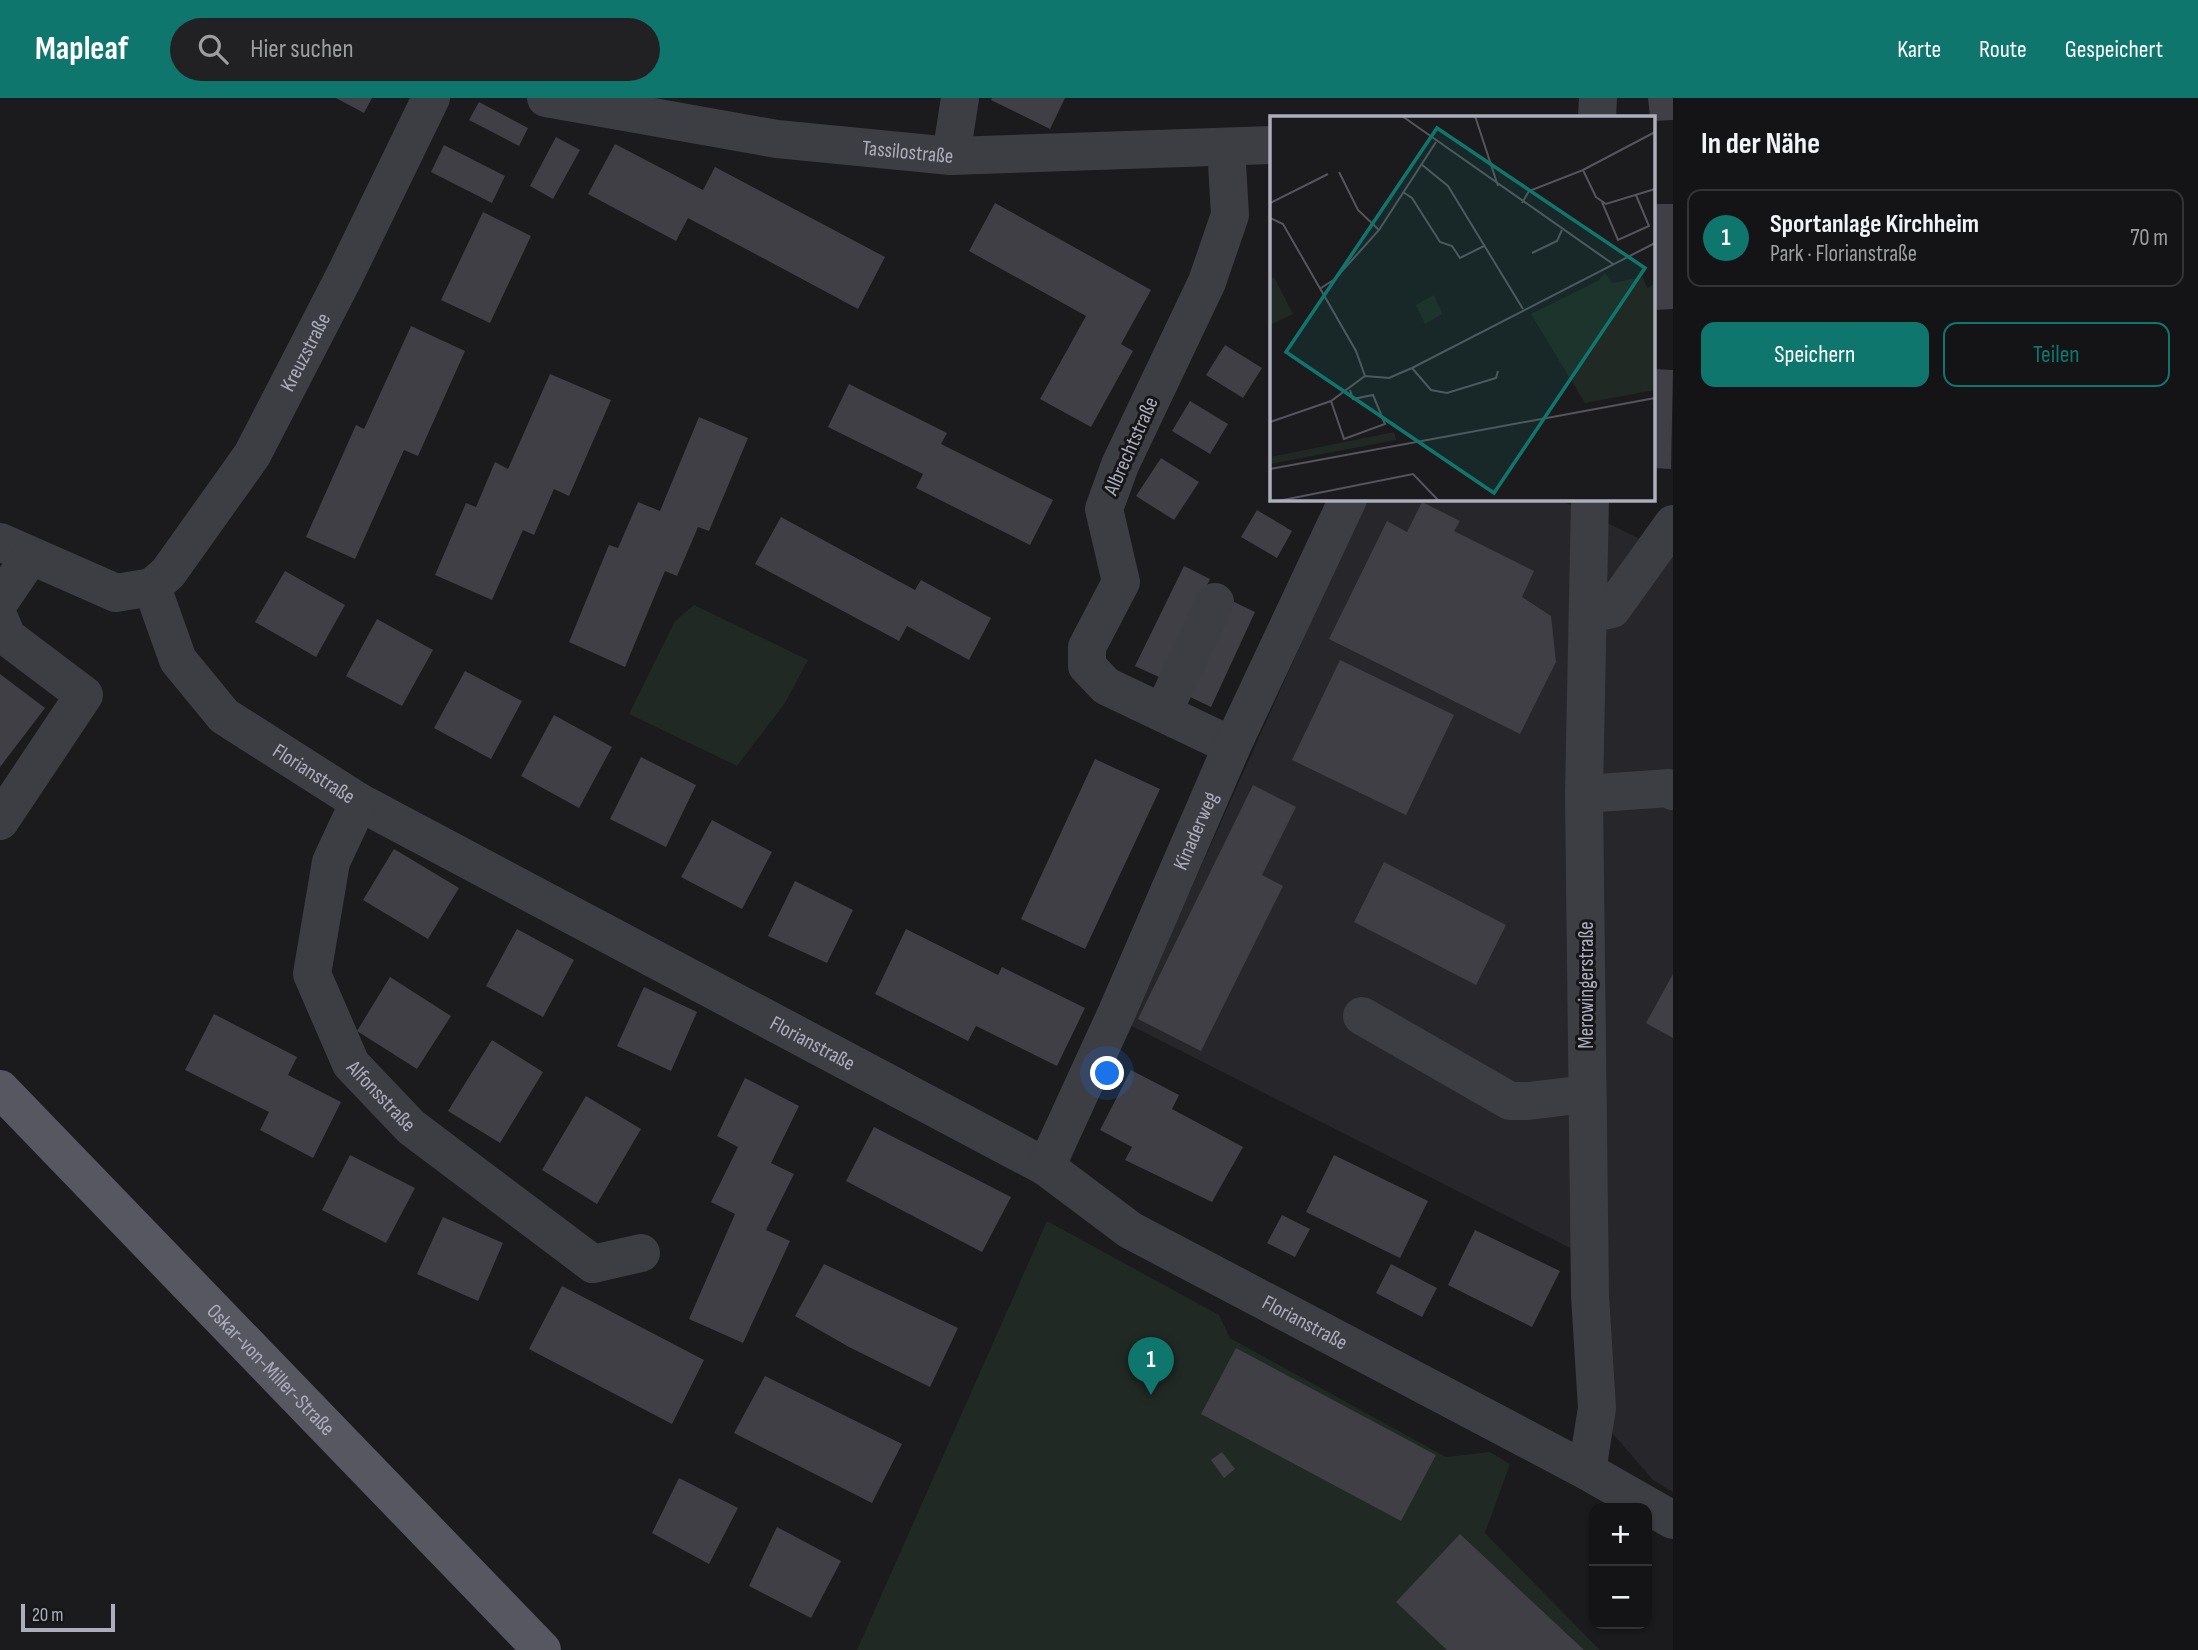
<!DOCTYPE html>
<html lang="de">
<meta charset="utf-8">
<style>
:root{--surface:#141416;--page:#212123;--text:#f1f3f6;--muted:#9d9ea1;--line:#333335;--accent:#0f766e}
body{margin:0;font-family:"Sofia Sans Condensed",sans-serif;background:var(--page);color:var(--text)}
.controls{position:absolute;right:21px;bottom:21px;display:grid;overflow:hidden;border-radius:14px;box-shadow:0 2px 5px #0004}
.controls button{width:63px;height:63px;display:grid;place-items:center;padding:0;border:0;border-bottom:2px solid var(--line);background:var(--surface);color:var(--text);font:35px sans-serif}
.scale{position:absolute;left:21px;bottom:18px;width:94px;box-sizing:border-box;padding-left:7px;border:4px solid #acaebd;border-top:0;font-size:19px;line-height:24px;white-space:nowrap;color:#acaebd;-webkit-text-stroke:5px #161518;paint-order:stroke}
.you{position:absolute;left:1108px;top:976px;width:24px;height:24px;margin:-18px;border:5px solid #fff;border-radius:50%;background:#1a73e8;box-shadow:0 0 0 10px #1a73e833}
.badge{display:grid;place-items:center;width:46px;height:46px;border-radius:50%;background:var(--accent);color:#fff;font-size:23px;font-weight:700}
.pin{position:absolute;translate:-50% -58px;filter:drop-shadow(0 2px 4px #0008)}
.pin::after{content:'';position:absolute;top:37px;width:24px;height:21px;background:inherit;clip-path:polygon(0 0,100% 0,50% 100%)}
.list{margin:0;padding:0;list-style:none}
h2{display:flex;justify-content:space-between;align-items:center;height:91px;margin:0;padding:0 28px;font-size:30px}
h2 small{font-size:23px;font-weight:400;color:var(--muted)}
.list li{display:grid;grid-template-columns:46px 1fr auto;gap:21px;align-items:center;box-sizing:border-box;height:98px;margin:0 14px 14px;padding:0 14px;border:2px solid var(--line);border-radius:14px}
.list b{display:block;font-size:26px;white-space:nowrap}
.list p{margin:0;font-size:23px;white-space:nowrap;color:var(--muted)}
.list em{font-size:23px;font-style:normal;color:var(--muted)}
.actions{display:flex;gap:14px;padding:21px 28px}
.actions a{flex:1;padding:16px 0;border:2px solid var(--accent);border-radius:14px;text-align:center;font-size:24px;color:var(--accent)}
.actions .main{background:var(--accent);color:#fff}
.icon{flex:none;width:38px;height:38px;fill:none;stroke:currentColor;stroke-width:2;stroke-linecap:round;stroke-linejoin:round}
.map{position:relative;flex:none;width:1673px;height:1552px;overflow:hidden}
header{display:flex;align-items:center;gap:42px;box-sizing:border-box;height:98px;padding:0 35px;background:var(--accent);color:#fff}
header strong{font-size:33px}
nav{display:flex;gap:38px;margin-inline-start:auto;font-size:24px}
.search{width:490px;height:63px;background:var(--page);display:flex;align-items:center;gap:18px;box-sizing:border-box;padding:0 24px;border-radius:38px;color:var(--muted);font-size:26px}
main{display:flex}
aside{flex:1;background:var(--surface)}
.map>svg:first-child{display:block}
</style>
<header>
<strong>Mapleaf</strong>
<div class="search"><svg class="icon" aria-label="search" viewBox="0 0 24 24"><circle cx="10" cy="10" r="6"/><path d="M15 15l6 6"/></svg>Hier suchen</div>
<nav><a>Karte</a><a>Route</a><a>Gespeichert</a></nav>
</header>
<main>
<div class="map">
<svg width="1673" height="1552" viewBox="0 0 1673 1552">
<rect width="100%" height="100%" fill="#1b1a1d"/>
<!-- built -->
<path fill="#27262a" d="M 1366,401 L 1558,401 L 1673,457 L 1673,1394 L 1653,1382 L 1586,1305 L 1574,1152 L 1130,927 Z"/>
<!-- green -->
<g fill="#202923">
<path d="M 694,507 L 808,562 L 785,605 L 737,668 L 629,616 L 675,523 Z"/>
<path d="M 1047,1123 L 1219,1217 L 1230,1240 L 1446,1359 L 1490,1354 L 1510,1366 L 1485,1435 L 1600,1552 L 857,1552 Z"/>
</g>
<!-- building -->
<g fill="#403f45">
<path d="M 336,0 L 372,0 L 364,15 Z"/>
<path d="M 992,0 L 1065,0 L 1050,31 L 991,2 Z"/>
<path d="M 1648,0 L 1673,0 L 1673,22 L 1654,23 L 1654,19 L 1650,19 Z"/>
<path d="M 479,4 L 528,30 L 519,48 L 469,22 Z"/>
<path d="M 556,39 L 580,52 L 553,101 L 530,88 Z"/>
<path d="M 615,46 L 703,92 L 715,69 L 885,159 L 858,211 L 688,120 L 676,143 L 588,96 Z"/>
<path d="M 444,47 L 505,78 L 492,105 L 431,74 Z"/>
<path d="M 995,105 L 1151,192 L 1121,246 L 1133,253 L 1091,329 L 1040,301 L 1086,218 L 969,153 Z"/>
<path d="M 1654,106 L 1673,106 L 1673,211 L 1654,212 Z"/>
<path d="M 483,114 L 531,138 L 490,225 L 441,202 Z"/>
<path d="M 411,228 L 465,253 L 418,358 L 404,352 L 355,461 L 306,439 L 356,327 L 364,331 Z"/>
<path d="M 1225,247 L 1262,270 L 1243,300 L 1206,277 Z"/>
<path d="M 1654,271 L 1673,272 L 1671,371 L 1654,370 Z"/>
<path d="M 550,276 L 611,302 L 569,398 L 554,391 L 534,437 L 523,432 L 492,502 L 435,477 L 466,405 L 476,409 L 495,364 L 508,371 Z"/>
<path d="M 849,286 L 947,335 L 941,346 L 1053,402 L 1030,447 L 916,390 L 923,376 L 828,329 Z"/>
<path d="M 1190,303 L 1228,326 L 1210,356 L 1172,333 Z"/>
<path d="M 699,319 L 748,340 L 709,433 L 698,429 L 677,478 L 665,473 L 625,569 L 569,544 L 609,447 L 618,450 L 638,404 L 660,413 Z"/>
<path d="M 1161,360 L 1199,384 L 1174,422 L 1136,398 Z"/>
<path d="M 1422,404 L 1460,423 L 1454,433 L 1534,473 L 1522,499 L 1551,518 L 1556,564 L 1520,636 L 1329,541 L 1387,423 L 1407,434 Z"/>
<path d="M 1257,412 L 1292,433 L 1277,460 L 1241,439 Z"/>
<path d="M 781,419 L 915,492 L 921,482 L 991,520 L 969,562 L 907,528 L 899,543 L 755,466 Z"/>
<path d="M 1184,468 L 1210,481 L 1161,580 L 1135,568 Z"/>
<path d="M 285,473 L 345,507 L 316,559 L 255,524 Z"/>
<path d="M 1230,502 L 1255,514 L 1211,609 L 1186,597 Z"/>
<path d="M 377,521 L 433,552 L 402,608 L 346,578 Z"/>
<path d="M 1340,562 L 1454,617 L 1406,717 L 1292,662 Z"/>
<path d="M 465,573 L 522,603 L 491,661 L 434,630 Z"/>
<path d="M 0,576 L 45,610 L 0,669 Z"/>
<path d="M 554,617 L 612,649 L 579,710 L 521,678 Z"/>
<path d="M 641,659 L 696,687 L 666,749 L 610,721 Z"/>
<path d="M 1095,661 L 1160,691 L 1085,851 L 1021,821 Z"/>
<path d="M 1253,687 L 1296,709 L 1262,777 L 1283,788 L 1201,953 L 1138,921 Z"/>
<path d="M 712,722 L 772,754 L 742,811 L 681,779 Z"/>
<path d="M 394,751 L 459,790 L 428,841 L 363,802 Z"/>
<path d="M 1384,764 L 1506,827 L 1476,887 L 1354,824 Z"/>
<path d="M 795,783 L 853,812 L 827,865 L 768,838 Z"/>
<path d="M 517,831 L 574,862 L 543,919 L 486,888 Z"/>
<path d="M 906,831 L 998,877 L 1002,869 L 1085,910 L 1057,968 L 976,928 L 968,943 L 875,896 Z"/>
<path d="M 1673,876 L 1673,940 L 1646,925 Z"/>
<path d="M 390,879 L 451,918 L 417,971 L 357,933 Z"/>
<path d="M 644,889 L 697,914 L 671,973 L 617,948 Z"/>
<path d="M 214,916 L 297,959 L 288,977 L 341,1004 L 313,1060 L 260,1032 L 269,1014 L 185,972 Z"/>
<path d="M 492,942 L 543,974 L 500,1045 L 448,1013 Z"/>
<path d="M 1131,972 L 1179,997 L 1172,1011 L 1243,1049 L 1212,1104 L 1125,1062 L 1132,1049 L 1100,1032 Z"/>
<path d="M 745,980 L 799,1008 L 771,1065 L 794,1076 L 766,1132 L 790,1143 L 743,1245 L 689,1221 L 735,1116 L 711,1104 L 738,1049 L 717,1038 Z"/>
<path d="M 586,998 L 641,1031 L 597,1106 L 542,1072 Z"/>
<path d="M 874,1029 L 1011,1099 L 982,1154 L 846,1083 Z"/>
<path d="M 350,1057 L 415,1090 L 386,1145 L 322,1112 Z"/>
<path d="M 1334,1057 L 1428,1103 L 1400,1160 L 1306,1114 Z"/>
<path d="M 1282,1117 L 1310,1131 L 1295,1159 L 1267,1145 Z"/>
<path d="M 443,1119 L 503,1145 L 478,1203 L 417,1176 Z"/>
<path d="M 1475,1132 L 1560,1173 L 1532,1229 L 1448,1187 Z"/>
<path d="M 824,1166 L 958,1230 L 930,1289 L 849,1249 L 795,1218 Z"/>
<path d="M 1391,1166 L 1437,1190 L 1422,1219 L 1376,1195 Z"/>
<path d="M 562,1188 L 704,1262 L 672,1326 L 529,1251 Z"/>
<path d="M 1236,1250 L 1436,1357 L 1401,1423 L 1201,1316 Z"/>
<path d="M 765,1278 L 902,1346 L 872,1405 L 734,1335 Z"/>
<path d="M 1222,1354 L 1235,1371 L 1224,1380 L 1211,1362 Z"/>
<path d="M 679,1380 L 738,1410 L 709,1466 L 652,1435 Z"/>
<path d="M 777,1429 L 841,1463 L 811,1520 L 749,1488 Z"/>
<path d="M 1460,1436 L 1538,1509 L 1584,1552 L 1447,1552 L 1396,1504 Z"/>
</g>
<g fill="none" stroke-linecap="round" stroke-linejoin="round">
<!-- minor -->
<g stroke="#3d3d44" stroke-width="38">
<path id="s1" d="M 546,0 L 777,41 L 951,58 L 1272,47"/>
<path d="M 1597,19 L 1598,0"/>
<path d="M 1226,49 L 1230,117 L 1207,184 L 1120,367 L 1104,411 L 1121,484 L 1087,549 L 1087,568 L 1106,588 L 1232,648"/>
<path d="M 951,58 L 960,0"/>
<path id="s2" d="M 0,444 L 116,495 L 152,489 L 178,562 L 224,618 L 359,704 L 1046,1069 L 1130,1132 L 1587,1373 L 1673,1422"/>
<path id="s3" d="M 152,489 L 168,475 L 252,357 L 344,179 L 431,0"/>
<path d="M 0,503 L 30,459"/>
<path d="M 1589,516 L 1612,511 L 1673,426"/>
<path d="M 0,522 L 7,539 L 84,597 L 0,723"/>
<path d="M 1163,614 L 1215,504"/>
<path d="M 1584,696 L 1669,690 L 1673,693"/>
<path id="s4" d="M 359,704 L 331,764 L 312,876 L 351,966 L 411,1029 L 593,1166 L 641,1155"/>
<path d="M 1362,918 L 1510,1003 L 1528,1003 L 1587,996"/>
<path id="s5" d="M 1046,1069 L 1117,914 L 1232,648 L 1348,401"/>
<path d="M 1587,1373 L 1597,1310 L 1590,1198 L 1584,696 L 1590,401"/>
</g>
<!-- major -->
<path stroke="#575762" stroke-width="38" id="s6" d="M 0,991 L 542,1552"/>
</g>
<g text-anchor="middle" dominant-baseline="central" stroke-width="6" stroke-linejoin="round" paint-order="stroke">
<!-- street labels -->
<g font-size="21" fill="#acaebd" stroke="#161518">
<text stroke="none"><textPath href="#s1" startOffset="366">Tassilostraße</textPath></text>
<text stroke="none"><textPath href="#s3" startOffset="282">Kreuzstraße</textPath></text>
<text transform="translate(1131 348) rotate(-66)">Albrechtstraße</text>
<text stroke="none"><textPath href="#s2" startOffset="420">Florianstraße</textPath></text>
<text stroke="none"><textPath href="#s5" startOffset="368">Kinaderweg</textPath></text>
<text transform="translate(1586 887) rotate(-90)">Merowingerstraße</text>
<text stroke="none"><textPath href="#s2" startOffset="987">Florianstraße</textPath></text>
<text stroke="none"><textPath href="#s4" startOffset="322">Alfonsstraße</textPath></text>
<text stroke="none"><textPath href="#s2" startOffset="1554">Florianstraße</textPath></text>
<text stroke="none"><textPath href="#s6" startOffset="390">Oskar-von-Miller-Straße</textPath></text>
</g>
</g>
<!-- overview -->
<g transform="translate(1270 18)">
<rect width="385" height="385" fill="#1b1a1d"/>
<path d="M 335,157 L 342,167 L 373,161 L 377,172 L 385,168 L 385,274 L 315,287 L 261,198 L 328,165 ZM 4,161 L 23,198 L 0,209 L 0,163 ZM 164,179 L 172,198 L 155,208 L 146,189 ZM 124,316 L 126,324 L 0,348 L 0,341 Z" fill="#202923"/>
<path fill="none" stroke="#55555d" stroke-width="2" d="M 132,0 L 343,148M 205,0 L 228,70M 151,48 L 178,70 L 253,193M 313,54 L 385,16M 69,56 L 88,94 L 109,114M 133,76 L 142,82 L 170,126 L 182,130 L 190,142 L 214,130M 332,86 L 348,124 L 379,110 L 366,79M 0,87 L 58,58M 252,87 L 259,75 L 313,54 L 326,81 L 336,88 L 385,73M 0,102 L 13,108 L 86,235 L 95,260M 262,137 L 287,125 L 292,114M 51,172 L 65,163 L 109,114 L 166,26M 142,252 L 161,274 L 177,277 L 226,262 L 228,255M 61,285 L 74,323 L 115,308 L 103,279 L 83,283 L 80,274M 0,306 L 61,285 L 95,260 L 119,262 L 142,252 L 385,127M 0,353 L 385,282M 8,385 L 143,358 L 169,385"/>
<path fill="#0f766e" fill-opacity="0.15" stroke="#0f766e" stroke-width="3.5" d="M 167,12 L 375,152 L 224,377 L 16,236 Z"/>
<rect width="385" height="385" fill="none" stroke="#acaebd" stroke-width="3.5"/>
</g>
</svg>
<div class="controls">
<button>+</button>
<button>−</button>
</div>
<div class="scale">20 m</div>
<div class="you"></div>
<div class="pin badge" style="left:1151px;top:1297px">1</div>
</div>
<aside>
<h2>In der Nähe<small></small></h2>
<ul class="list">
<li><span class="badge">1</span><div><b>Sportanlage Kirchheim</b><p>Park · Florianstraße</p></div><em>70 m</em></li>
</ul>
<div class="actions"><a class="main">Speichern</a><a>Teilen</a></div>
</aside>
</main>
